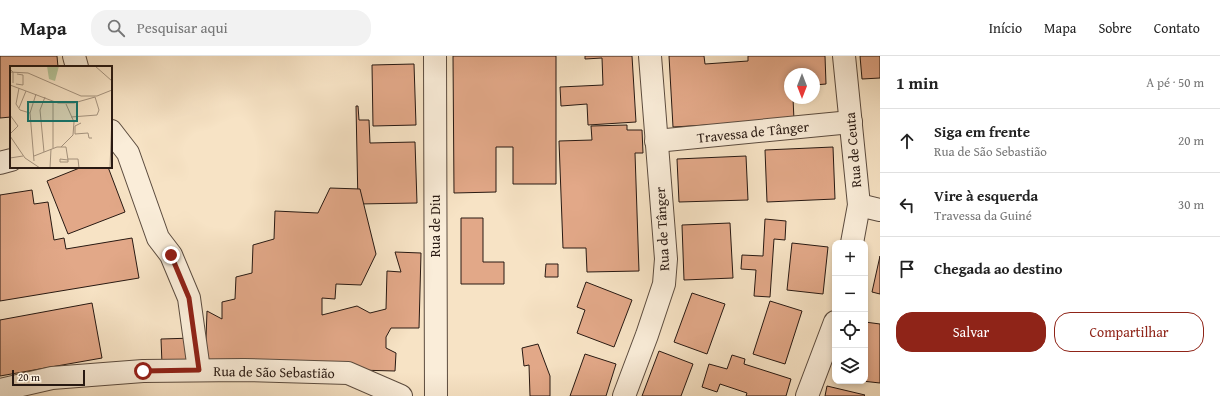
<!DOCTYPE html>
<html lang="pt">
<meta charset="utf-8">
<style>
:root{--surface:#fff;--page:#f2f2f2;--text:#222;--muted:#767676;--line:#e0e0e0;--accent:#8f2418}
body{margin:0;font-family:"Gentium Book Plus",serif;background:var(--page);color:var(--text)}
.controls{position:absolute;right:12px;bottom:12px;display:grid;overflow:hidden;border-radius:8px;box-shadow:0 2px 6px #0003}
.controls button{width:36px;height:36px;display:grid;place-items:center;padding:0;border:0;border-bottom:1px solid var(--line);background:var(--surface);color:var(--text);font:20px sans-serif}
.compass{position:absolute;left:784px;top:12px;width:36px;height:36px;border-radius:50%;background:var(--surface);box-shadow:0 2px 6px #0003;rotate:180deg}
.scale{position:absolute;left:12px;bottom:10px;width:73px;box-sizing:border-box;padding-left:4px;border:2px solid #281912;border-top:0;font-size:11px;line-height:14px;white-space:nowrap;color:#281912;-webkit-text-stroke:3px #faedd9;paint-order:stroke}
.stop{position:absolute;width:12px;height:12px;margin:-9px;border:3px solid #8f2418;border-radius:50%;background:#fff}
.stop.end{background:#8f2418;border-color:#fff;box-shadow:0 1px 4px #0008}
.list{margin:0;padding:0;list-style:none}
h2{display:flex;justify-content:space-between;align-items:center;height:52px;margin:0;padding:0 16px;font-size:17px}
h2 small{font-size:13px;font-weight:400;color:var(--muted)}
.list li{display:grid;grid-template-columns:26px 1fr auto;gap:12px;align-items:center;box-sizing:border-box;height:64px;padding:0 16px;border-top:1px solid var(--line)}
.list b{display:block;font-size:15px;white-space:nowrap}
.list p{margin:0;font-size:13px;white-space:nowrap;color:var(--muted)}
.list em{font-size:13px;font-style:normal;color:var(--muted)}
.actions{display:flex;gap:8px;padding:12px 16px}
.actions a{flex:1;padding:9px 0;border:1px solid var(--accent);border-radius:16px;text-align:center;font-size:14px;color:var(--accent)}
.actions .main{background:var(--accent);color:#fff}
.icon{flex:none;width:22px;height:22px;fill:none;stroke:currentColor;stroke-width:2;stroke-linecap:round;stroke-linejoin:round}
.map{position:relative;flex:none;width:880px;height:340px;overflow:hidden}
header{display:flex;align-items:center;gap:24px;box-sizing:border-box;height:56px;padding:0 20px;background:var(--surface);border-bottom:1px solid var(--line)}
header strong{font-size:19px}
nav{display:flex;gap:22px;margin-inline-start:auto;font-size:14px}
.search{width:280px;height:36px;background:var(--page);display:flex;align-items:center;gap:10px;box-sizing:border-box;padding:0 14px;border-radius:16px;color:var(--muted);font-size:15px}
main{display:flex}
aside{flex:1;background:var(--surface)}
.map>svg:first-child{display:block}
</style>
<header>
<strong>Mapa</strong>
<div class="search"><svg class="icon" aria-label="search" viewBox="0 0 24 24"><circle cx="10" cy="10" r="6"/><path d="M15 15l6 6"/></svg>Pesquisar aqui</div>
<nav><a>Início</a><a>Mapa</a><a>Sobre</a><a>Contato</a></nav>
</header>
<main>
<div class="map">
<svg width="880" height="340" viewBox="0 0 880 340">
<rect width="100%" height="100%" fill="#f7e3c5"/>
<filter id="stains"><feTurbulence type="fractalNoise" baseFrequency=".005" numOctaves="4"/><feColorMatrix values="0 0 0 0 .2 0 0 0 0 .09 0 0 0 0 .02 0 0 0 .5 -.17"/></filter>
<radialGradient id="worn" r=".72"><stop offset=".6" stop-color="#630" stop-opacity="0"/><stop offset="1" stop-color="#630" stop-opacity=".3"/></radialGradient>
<!-- building -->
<g fill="#e2a888" stroke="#281912">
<path d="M 0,0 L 57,0 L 58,11 L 11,11 L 11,61 L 0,62 Z"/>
<path d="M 453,0 L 556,0 L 556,128 L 513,128 L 513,91 L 496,91 L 496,136 L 454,137 Z"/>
<path d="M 585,0 L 632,0 L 636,66 L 588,69 L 587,48 L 561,50 L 560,31 L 603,29 L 602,2 L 585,3 Z"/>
<path d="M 669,0 L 704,0 L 705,8 L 748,5 L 748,0 L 825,0 L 826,28 L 814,29 L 814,18 L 790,18 L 790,42 L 793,42 L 794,64 L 673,71 Z"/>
<path d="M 860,0 L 880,0 L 880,22 L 862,23 Z"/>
<path d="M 414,8 L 416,69 L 373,70 L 372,9 Z"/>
<path d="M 356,50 L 358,50 L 359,64 L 369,64 L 370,87 L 415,86 L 417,147 L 358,148 Z"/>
<path d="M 627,69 L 627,74 L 642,74 L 643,97 L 635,97 L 639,215 L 587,216 L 586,192 L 563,192 L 559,85 L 592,84 L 591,70 Z"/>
<path d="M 833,91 L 835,143 L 767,146 L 765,94 Z"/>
<path d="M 746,100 L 748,144 L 679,146 L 677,103 Z"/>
<path d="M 82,111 L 108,111 L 125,156 L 68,178 L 47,125 Z"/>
<path d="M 330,132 L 360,133 L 376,198 L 361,229 L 336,228 L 335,243 L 322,242 L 322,259 L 357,250 L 370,257 L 386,253 L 387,215 L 401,216 L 395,196 L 421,197 L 419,272 L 391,272 L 386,281 L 386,292 L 396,297 L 395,315 L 205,310 L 207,255 L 222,263 L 222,246 L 235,243 L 236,221 L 252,217 L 253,189 L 274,183 L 275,155 L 318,157 Z"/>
<path d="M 32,134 L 34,148 L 48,146 L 54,184 L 64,182 L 66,193 L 132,182 L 139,222 L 0,245 L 0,139 Z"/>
<path d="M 461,162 L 483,162 L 483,206 L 504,206 L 504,228 L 461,228 Z"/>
<path d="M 765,163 L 786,165 L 785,184 L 774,183 L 770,241 L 754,240 L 756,214 L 741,213 L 742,199 L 763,200 Z"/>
<path d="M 730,167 L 733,222 L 684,224 L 682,169 Z"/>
<path d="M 792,187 L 828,191 L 823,238 L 787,234 Z"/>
<path d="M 880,200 L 880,238 L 872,236 Z"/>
<path d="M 546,208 L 558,208 L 558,221 L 545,221 Z"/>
<path d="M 586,226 L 632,244 L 614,291 L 577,277 L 585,254 L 577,251 Z"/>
<path d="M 692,237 L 725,248 L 707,298 L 674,286 Z"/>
<path d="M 770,245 L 802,255 L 785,308 L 753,298 Z"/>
<path d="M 92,247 L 102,302 L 0,320 L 0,264 Z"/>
<path d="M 865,266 L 880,268 L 880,327 L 862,325 L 865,325 Z"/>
<path d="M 194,282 L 195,307 L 162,308 L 161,283 Z"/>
<path d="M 538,288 L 550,320 L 550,340 L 530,340 L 529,309 L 524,310 L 522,292 Z"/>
<path d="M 659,295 L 693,308 L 681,340 L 642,340 Z"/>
<path d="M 585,298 L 616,308 L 606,340 L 570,340 Z"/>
<path d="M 732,299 L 745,303 L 744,308 L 791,323 L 786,340 L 746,340 L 747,337 L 720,328 L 717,336 L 702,331 L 709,308 L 727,313 Z"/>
<path d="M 827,330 L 865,339 L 864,340 L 825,340 Z"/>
</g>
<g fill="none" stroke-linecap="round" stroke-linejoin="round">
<defs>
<g id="minor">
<path d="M 74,0 L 77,11"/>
<path d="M 435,0 L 436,340"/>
<path d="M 844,0 L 859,149 L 852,187"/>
<path d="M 111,75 L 128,97 L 158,182 L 171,199 L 189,242 L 199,314"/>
<path d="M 656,85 L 851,66"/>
<path d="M 0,107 L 11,104"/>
<path d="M 859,149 L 880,154"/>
<path d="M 0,334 L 52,322 L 143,315 L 244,314 L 348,317 L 401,340"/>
<path d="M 624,340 L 647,279 L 664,228 L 666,203 L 650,0"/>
<path d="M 807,340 L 835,266"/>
</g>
</defs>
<!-- minor casing -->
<use href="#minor" stroke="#5c4c3f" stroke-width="24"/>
<!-- minor -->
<use href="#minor" stroke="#faedd9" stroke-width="22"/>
</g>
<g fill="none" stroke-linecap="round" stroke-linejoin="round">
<!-- route -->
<path stroke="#8f2418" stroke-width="5" d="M 143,315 L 199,314 L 189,242 L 171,199"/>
</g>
<g text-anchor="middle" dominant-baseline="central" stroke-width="4" stroke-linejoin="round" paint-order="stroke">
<!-- street labels -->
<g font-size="14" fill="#281912" stroke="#faedd9">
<text transform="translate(753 76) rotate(-6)">Travessa de Tânger</text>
<text transform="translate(853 94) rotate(-95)">Rua de Ceuta</text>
<text transform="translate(435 170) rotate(-90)">Rua de Diu</text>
<text transform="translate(662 173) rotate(-93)">Rua de Tânger</text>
<text transform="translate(274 316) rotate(1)">Rua de São Sebastião</text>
</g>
</g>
<!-- overview -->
<g transform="translate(10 10)">
<rect width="102" height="102" fill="#f7e3c5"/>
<path d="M 37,0 L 49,0 L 45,15 L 39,13 Z" fill="#b7c599"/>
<path fill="none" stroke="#a4927d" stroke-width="1" d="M 85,0 L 102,15M 0,3 L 3,6 L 3,17M 0,6 L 18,7 L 71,30 L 87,30 L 102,24M 6,18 L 13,19 L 13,9 L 7,8M 0,19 L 48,37 L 64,37 L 85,31 L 89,44 L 87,49 L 61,51M 9,22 L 6,38 L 10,44 L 20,47M 43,35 L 43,82M 9,42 L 16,25M 0,49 L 8,60 L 0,68M 71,57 L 65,60 L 65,68 L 78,67 L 79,72 L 82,72M 0,70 L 15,92 L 30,102M 51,81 L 63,69 L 64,56 L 56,38M 34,86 L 30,44 L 35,31M 24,90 L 47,81 L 56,81 L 58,94M 0,92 L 13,90M 50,93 L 58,94 L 58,96 L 50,96 ZM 58,93 L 68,93 L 69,102M 24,95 L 20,47 L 26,28M 40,102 L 41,83M 100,102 L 102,49"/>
<path fill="#0f766e" fill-opacity="0.15" stroke="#0f766e" stroke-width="2" d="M 18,36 L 67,36 L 67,55 L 18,55 Z"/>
<rect width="102" height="102" fill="none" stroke="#281912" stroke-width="2"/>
</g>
<rect width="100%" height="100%" filter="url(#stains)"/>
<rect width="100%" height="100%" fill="url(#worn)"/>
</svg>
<div class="controls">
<button>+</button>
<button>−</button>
<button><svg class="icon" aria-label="locate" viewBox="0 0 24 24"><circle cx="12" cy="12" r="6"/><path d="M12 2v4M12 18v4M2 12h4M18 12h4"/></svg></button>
<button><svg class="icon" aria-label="layers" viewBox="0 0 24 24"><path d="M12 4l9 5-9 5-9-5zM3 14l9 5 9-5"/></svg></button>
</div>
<svg class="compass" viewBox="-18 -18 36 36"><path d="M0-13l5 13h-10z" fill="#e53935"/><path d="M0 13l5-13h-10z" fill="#767676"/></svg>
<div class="scale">20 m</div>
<div class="stop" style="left:143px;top:315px"></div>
<div class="stop end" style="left:171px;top:199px"></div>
</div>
<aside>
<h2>1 min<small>A pé · 50 m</small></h2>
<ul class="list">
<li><svg class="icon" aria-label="ahead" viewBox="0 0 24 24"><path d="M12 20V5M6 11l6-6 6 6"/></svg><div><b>Siga em frente</b><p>Rua de São Sebastião</p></div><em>20 m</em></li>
<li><svg class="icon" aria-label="left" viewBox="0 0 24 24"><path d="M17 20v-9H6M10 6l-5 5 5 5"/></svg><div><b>Vire à esquerda</b><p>Travessa da Guiné</p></div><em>30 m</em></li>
<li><svg class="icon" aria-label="arrive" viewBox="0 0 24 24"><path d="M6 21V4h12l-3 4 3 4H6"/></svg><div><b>Chegada ao destino</b></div></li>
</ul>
<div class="actions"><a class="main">Salvar</a><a>Compartilhar</a></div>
</aside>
</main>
